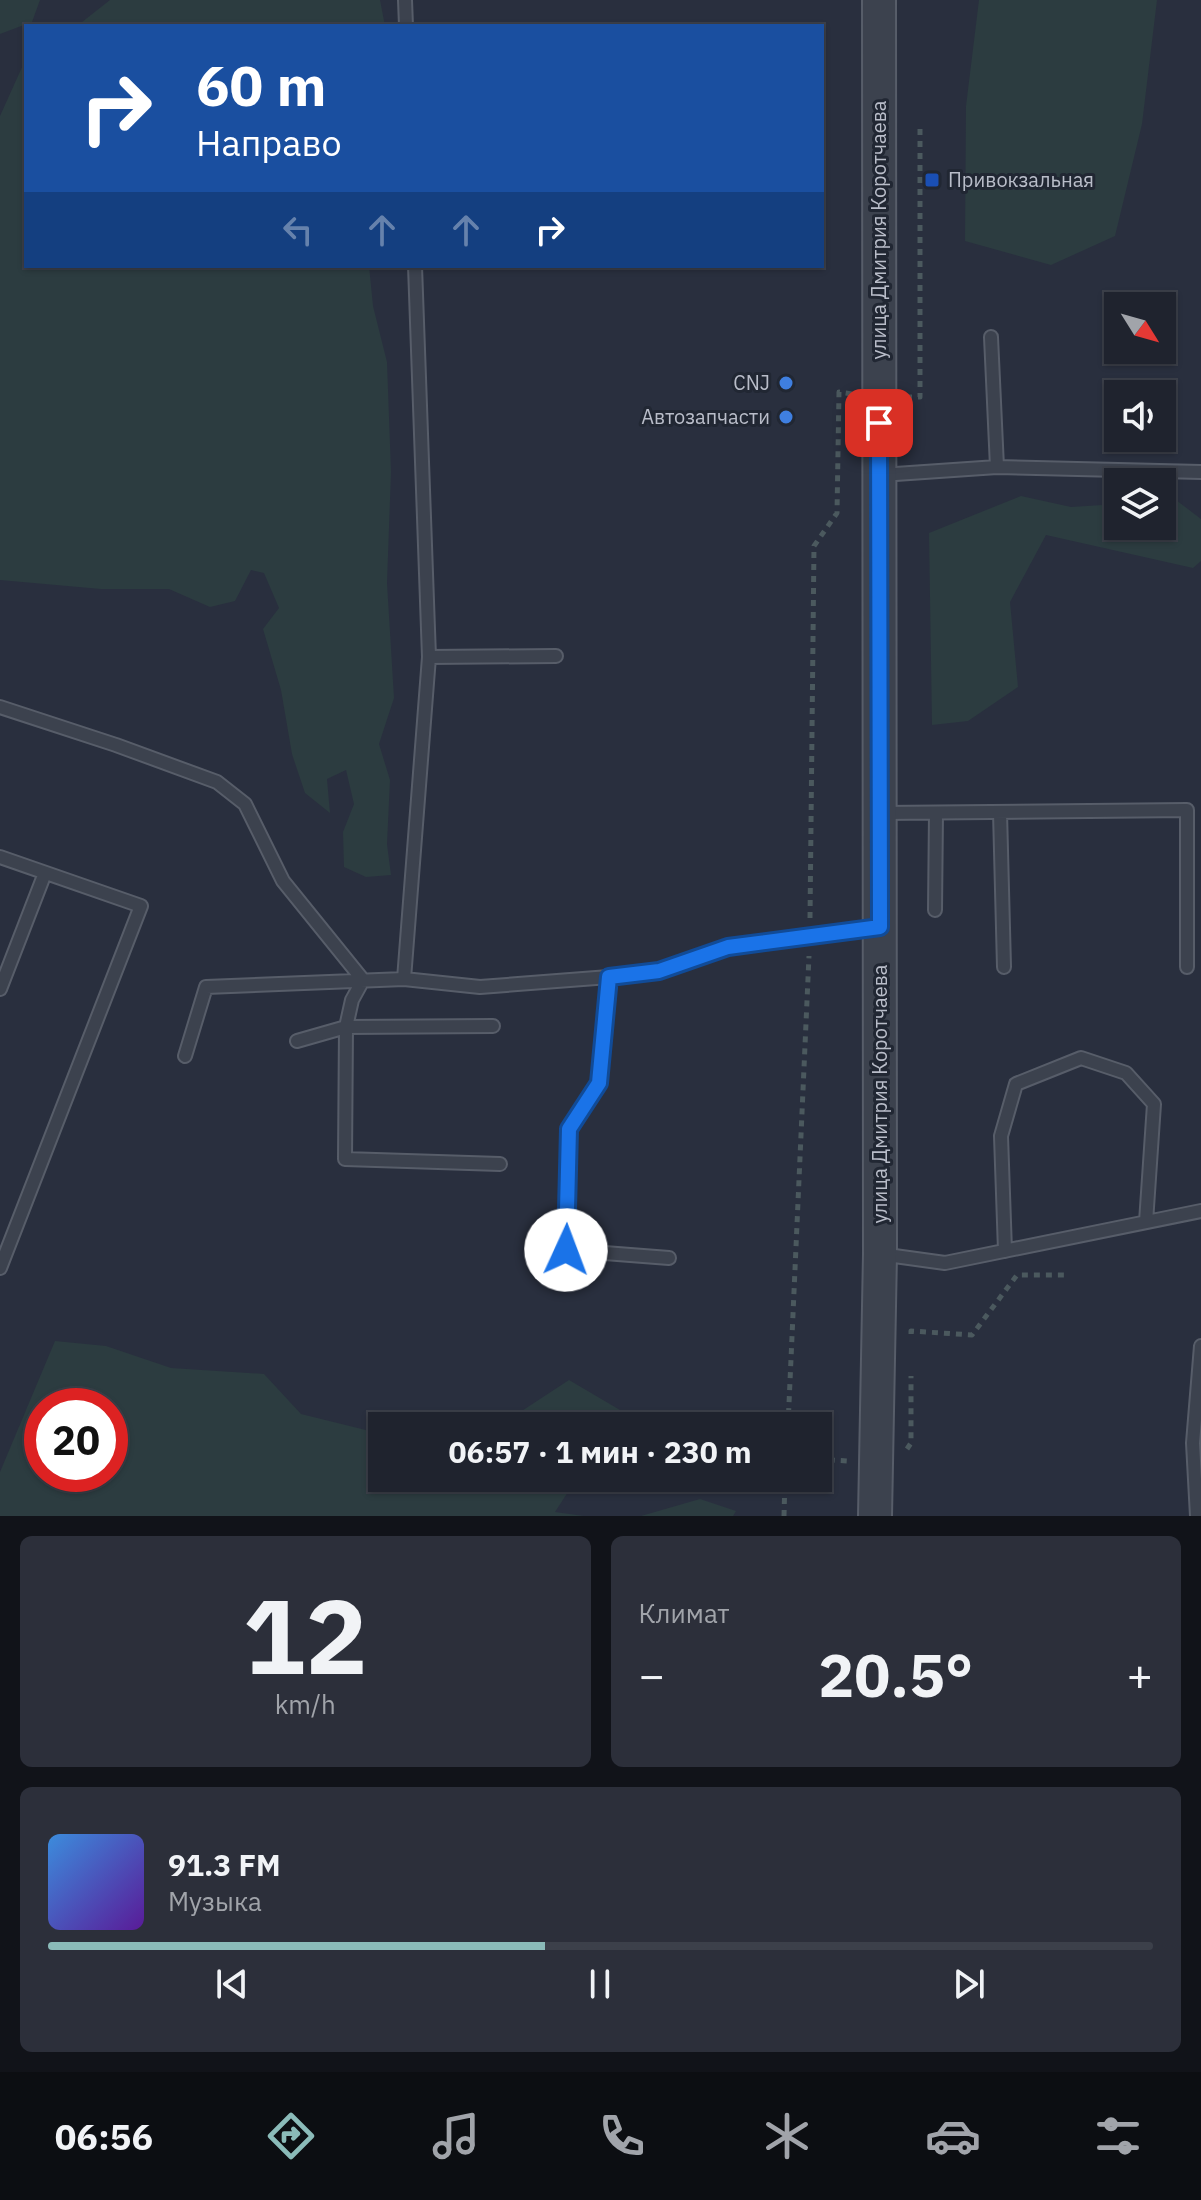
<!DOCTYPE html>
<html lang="ru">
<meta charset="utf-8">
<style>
:root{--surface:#1f232e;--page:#2c2f3a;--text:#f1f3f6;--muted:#a1a4aa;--line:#3c404a;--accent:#8bbbb9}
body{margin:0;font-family:"IBM Plex Sans",sans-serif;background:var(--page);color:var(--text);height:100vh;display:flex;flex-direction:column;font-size:30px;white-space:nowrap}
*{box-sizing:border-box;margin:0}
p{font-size:26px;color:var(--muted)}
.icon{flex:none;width:44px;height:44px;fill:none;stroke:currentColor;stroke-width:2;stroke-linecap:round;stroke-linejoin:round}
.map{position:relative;height:1516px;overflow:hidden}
.sheet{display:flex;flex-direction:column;gap:20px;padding:20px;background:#111319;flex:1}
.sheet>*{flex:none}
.banner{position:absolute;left:24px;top:24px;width:800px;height:244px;border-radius:0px;box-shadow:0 2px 6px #0004,0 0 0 2px var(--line);background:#1a4fa0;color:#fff;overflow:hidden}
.needle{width:52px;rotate:127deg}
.fabs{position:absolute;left:1104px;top:292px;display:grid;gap:16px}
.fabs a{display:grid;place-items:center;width:72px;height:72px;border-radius:0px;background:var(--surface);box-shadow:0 2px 6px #0004,0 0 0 2px var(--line);font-size:40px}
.speed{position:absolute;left:24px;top:1388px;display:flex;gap:16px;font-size:40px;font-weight:700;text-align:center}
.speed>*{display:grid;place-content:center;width:104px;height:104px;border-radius:50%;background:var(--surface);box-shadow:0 2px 6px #0004,0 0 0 2px var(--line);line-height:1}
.speed .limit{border:12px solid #d22;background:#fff;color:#111}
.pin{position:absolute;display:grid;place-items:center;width:68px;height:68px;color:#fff;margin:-34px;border-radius:16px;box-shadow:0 4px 12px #0006}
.me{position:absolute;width:88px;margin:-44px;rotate:2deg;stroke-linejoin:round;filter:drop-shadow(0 0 6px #0008)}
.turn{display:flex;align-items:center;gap:28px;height:168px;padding:0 40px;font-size:36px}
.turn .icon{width:104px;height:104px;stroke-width:2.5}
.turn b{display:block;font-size:56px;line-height:68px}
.lanes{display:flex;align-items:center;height:76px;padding:0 40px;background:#0003;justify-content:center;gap:40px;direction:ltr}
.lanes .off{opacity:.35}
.big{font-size:60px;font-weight:700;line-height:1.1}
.sheet .tile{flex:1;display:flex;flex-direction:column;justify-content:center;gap:12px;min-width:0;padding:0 28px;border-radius:12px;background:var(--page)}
.sheet .dial{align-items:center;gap:0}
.dial b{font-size:104px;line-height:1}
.song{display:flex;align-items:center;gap:24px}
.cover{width:96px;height:96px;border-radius:12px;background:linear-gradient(135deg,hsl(210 70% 55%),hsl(270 70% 35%))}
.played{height:8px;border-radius:4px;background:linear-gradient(90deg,var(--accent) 45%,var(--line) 45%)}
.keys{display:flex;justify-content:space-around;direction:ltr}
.heat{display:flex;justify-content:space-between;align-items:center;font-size:44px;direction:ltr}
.sheet .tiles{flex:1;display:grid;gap:20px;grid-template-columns:1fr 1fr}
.tile:last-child{grid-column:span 2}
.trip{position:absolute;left:368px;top:1412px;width:464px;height:80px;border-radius:0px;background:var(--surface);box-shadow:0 2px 6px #0004,0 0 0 2px var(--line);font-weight:700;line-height:80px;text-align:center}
.tabs{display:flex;height:128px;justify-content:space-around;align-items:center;background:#0c0e12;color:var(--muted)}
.tabs .icon{width:56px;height:56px}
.tabs .current{color:var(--accent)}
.tabs b{font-size:36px;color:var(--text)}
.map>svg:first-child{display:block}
.green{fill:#2c3c40;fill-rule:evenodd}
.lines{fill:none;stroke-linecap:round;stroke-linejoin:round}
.service-casing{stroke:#575d69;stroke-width:16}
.tertiary-casing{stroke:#575d69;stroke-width:36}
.path{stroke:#4b595e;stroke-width:5;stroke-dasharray:6 6;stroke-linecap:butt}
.service{stroke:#3c424e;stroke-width:12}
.tertiary{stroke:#3c424e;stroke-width:32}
.route-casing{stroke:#114b97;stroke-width:20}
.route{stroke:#1a73e8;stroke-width:14}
.transit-dot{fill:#1a4fb4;stroke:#212733;stroke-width:3}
.shop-dot{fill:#3f7fe0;stroke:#212733;stroke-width:3}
.labels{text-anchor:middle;stroke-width:6;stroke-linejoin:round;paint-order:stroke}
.poi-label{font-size:20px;fill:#b9bdc9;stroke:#212733;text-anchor:end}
.street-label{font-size:20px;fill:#b9bdc9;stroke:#212733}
</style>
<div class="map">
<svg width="1201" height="1516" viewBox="0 0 1201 1516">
<rect width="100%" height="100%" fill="#292f3e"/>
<path class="green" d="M0 0H40L32 22 0 34Z
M110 0H380L385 26H77Z
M979 0H1157L1142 124 1115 236 1051 265 965 241 966 106Z
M26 63V266H369L373 306 387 362 391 472 387 583 394 698 379 744 390 780 387 844 391 875 366 877 344 867 343 832 354 804 346 770 327 779 330 813 305 793 292 754 281 690 263 629 279 608 264 573 251 570 235 601 210 607 169 589H101L0 580V116L23 65Z
M1021 496 1071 507 1118 504V526H1162V501L1176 500 1201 519V561L1193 568 1046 535 1010 602 1018 687 968 721 932 725 929 533Z
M55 1341 106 1346 171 1368 264 1374 301 1414 382 1434V1478H577L555 1512 584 1516H0V1472ZM110 1406V1474H42V1406Z
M569 1380 620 1410 610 1426H499Z
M700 1499 736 1511 733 1516H641Z"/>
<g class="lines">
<defs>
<path id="service" d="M405 0 406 26
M991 337 997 467
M881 475 997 467 1201 472
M429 657 556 656
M0 707 116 745 217 782 245 804 283 881 363 980 352 1000 346 1027 345 1159 500 1164
M1000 812 1004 967
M883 813 1187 810V967
M0 857 141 906 0 1268
M935 910 936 813
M609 977 599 1083 569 1129 566 1250 669 1258
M404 979 429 657 415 266
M0 989 45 873
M297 1041 346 1027 493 1026
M185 1056 206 987 404 979 480 987 609 977 659 971 728 947 876 928
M1005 1251 1001 1136 1016 1084 1081 1058 1126 1073 1154 1104 1146 1222
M880 1254 945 1263 1201 1211
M1197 1516 1193 1443 1201 1346"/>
<path id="tertiary" d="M875 1516 880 1254 879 0"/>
</defs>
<use href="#service" class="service-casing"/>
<use href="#tertiary" class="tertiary-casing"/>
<path class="path" d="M906 397H920V129
M810 918 814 546 837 513 839 392 852 394
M911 1334V1331L972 1335 1017 1275H1068
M788 1426 809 956
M907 1449 911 1443V1376
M818 1466 832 1460 848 1461
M786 1486 798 1478
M784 1516 785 1478"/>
<use href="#service" class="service"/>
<use href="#tertiary" class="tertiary"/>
</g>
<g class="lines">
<defs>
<path id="route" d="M566 1250 569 1129 599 1083 609 977 659 971 728 947 880 927 879 423"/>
</defs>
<use href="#route" class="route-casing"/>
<use href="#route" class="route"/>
</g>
<rect class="transit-dot" x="924" y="172" width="16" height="16" rx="4"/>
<g class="shop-dot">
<circle cx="786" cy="383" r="8"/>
<circle cx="786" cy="417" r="8"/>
</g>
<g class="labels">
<g class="poi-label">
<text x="948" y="187" text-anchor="start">Привокзальная</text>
<text x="770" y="390">CNJ</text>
<text x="770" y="424">Автозапчасти</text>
</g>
<g class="street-label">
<text transform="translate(879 230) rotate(-90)" y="7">улица Дмитрия Коротчаева</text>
<text transform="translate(880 1094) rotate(-90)" y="7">улица Дмитрия Коротчаева</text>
</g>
</g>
</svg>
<div class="fabs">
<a><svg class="needle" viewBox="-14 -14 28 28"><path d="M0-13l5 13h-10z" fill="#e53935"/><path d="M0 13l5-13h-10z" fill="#a1a4aa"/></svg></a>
<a><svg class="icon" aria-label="sound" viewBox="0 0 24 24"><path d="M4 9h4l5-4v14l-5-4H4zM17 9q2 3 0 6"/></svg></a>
<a><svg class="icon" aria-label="layers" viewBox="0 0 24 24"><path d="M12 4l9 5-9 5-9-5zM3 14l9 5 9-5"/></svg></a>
</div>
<div class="speed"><div class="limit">20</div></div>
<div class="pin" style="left:879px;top:423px;background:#d93025"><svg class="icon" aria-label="arrive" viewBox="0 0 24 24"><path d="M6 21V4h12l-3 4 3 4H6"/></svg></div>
<svg class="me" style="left:566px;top:1250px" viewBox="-20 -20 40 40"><circle r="19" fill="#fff"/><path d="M0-13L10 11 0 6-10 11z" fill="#1a73e8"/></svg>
<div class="trip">06:57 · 1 мин · 230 m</div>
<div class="banner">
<div class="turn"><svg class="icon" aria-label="right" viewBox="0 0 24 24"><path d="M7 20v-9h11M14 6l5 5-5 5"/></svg><div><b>60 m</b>Направо</div></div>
<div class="lanes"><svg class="icon off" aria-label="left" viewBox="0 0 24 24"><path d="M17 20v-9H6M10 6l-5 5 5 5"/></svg><svg class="icon off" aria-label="ahead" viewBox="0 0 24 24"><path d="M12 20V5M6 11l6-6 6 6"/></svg><svg class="icon off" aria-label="ahead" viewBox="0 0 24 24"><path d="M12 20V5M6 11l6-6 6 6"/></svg><svg class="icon" aria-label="right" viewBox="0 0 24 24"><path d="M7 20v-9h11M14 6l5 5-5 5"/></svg></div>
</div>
</div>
<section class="sheet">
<div class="tiles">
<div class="tile dial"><b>12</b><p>km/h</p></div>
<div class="tile"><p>Климат</p>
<div class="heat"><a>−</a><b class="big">20.5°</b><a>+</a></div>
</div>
<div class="tile">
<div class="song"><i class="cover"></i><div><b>91.3 FM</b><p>Музыка</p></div></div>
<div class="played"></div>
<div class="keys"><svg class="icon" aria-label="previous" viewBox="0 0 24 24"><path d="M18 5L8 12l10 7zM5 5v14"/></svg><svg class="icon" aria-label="pause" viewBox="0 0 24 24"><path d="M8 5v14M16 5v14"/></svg><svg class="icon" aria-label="next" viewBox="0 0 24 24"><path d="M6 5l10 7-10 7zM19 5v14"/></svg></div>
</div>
</div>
</section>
<nav class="tabs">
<b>06:56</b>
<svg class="icon current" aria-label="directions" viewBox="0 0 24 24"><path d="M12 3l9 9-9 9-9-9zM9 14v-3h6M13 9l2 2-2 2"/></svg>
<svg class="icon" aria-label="music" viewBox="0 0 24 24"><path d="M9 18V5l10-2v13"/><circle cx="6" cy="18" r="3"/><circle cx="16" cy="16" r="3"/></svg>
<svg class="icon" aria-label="phone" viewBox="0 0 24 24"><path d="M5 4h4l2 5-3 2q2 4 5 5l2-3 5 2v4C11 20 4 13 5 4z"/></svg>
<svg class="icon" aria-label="climate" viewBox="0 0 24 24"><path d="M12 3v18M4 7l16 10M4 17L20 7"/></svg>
<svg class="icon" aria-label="car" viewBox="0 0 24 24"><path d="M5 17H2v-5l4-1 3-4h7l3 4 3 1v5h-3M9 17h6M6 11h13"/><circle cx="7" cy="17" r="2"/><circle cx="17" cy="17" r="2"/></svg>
<svg class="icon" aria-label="filters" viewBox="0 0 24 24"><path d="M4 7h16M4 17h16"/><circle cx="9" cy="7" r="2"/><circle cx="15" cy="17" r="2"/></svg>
</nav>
